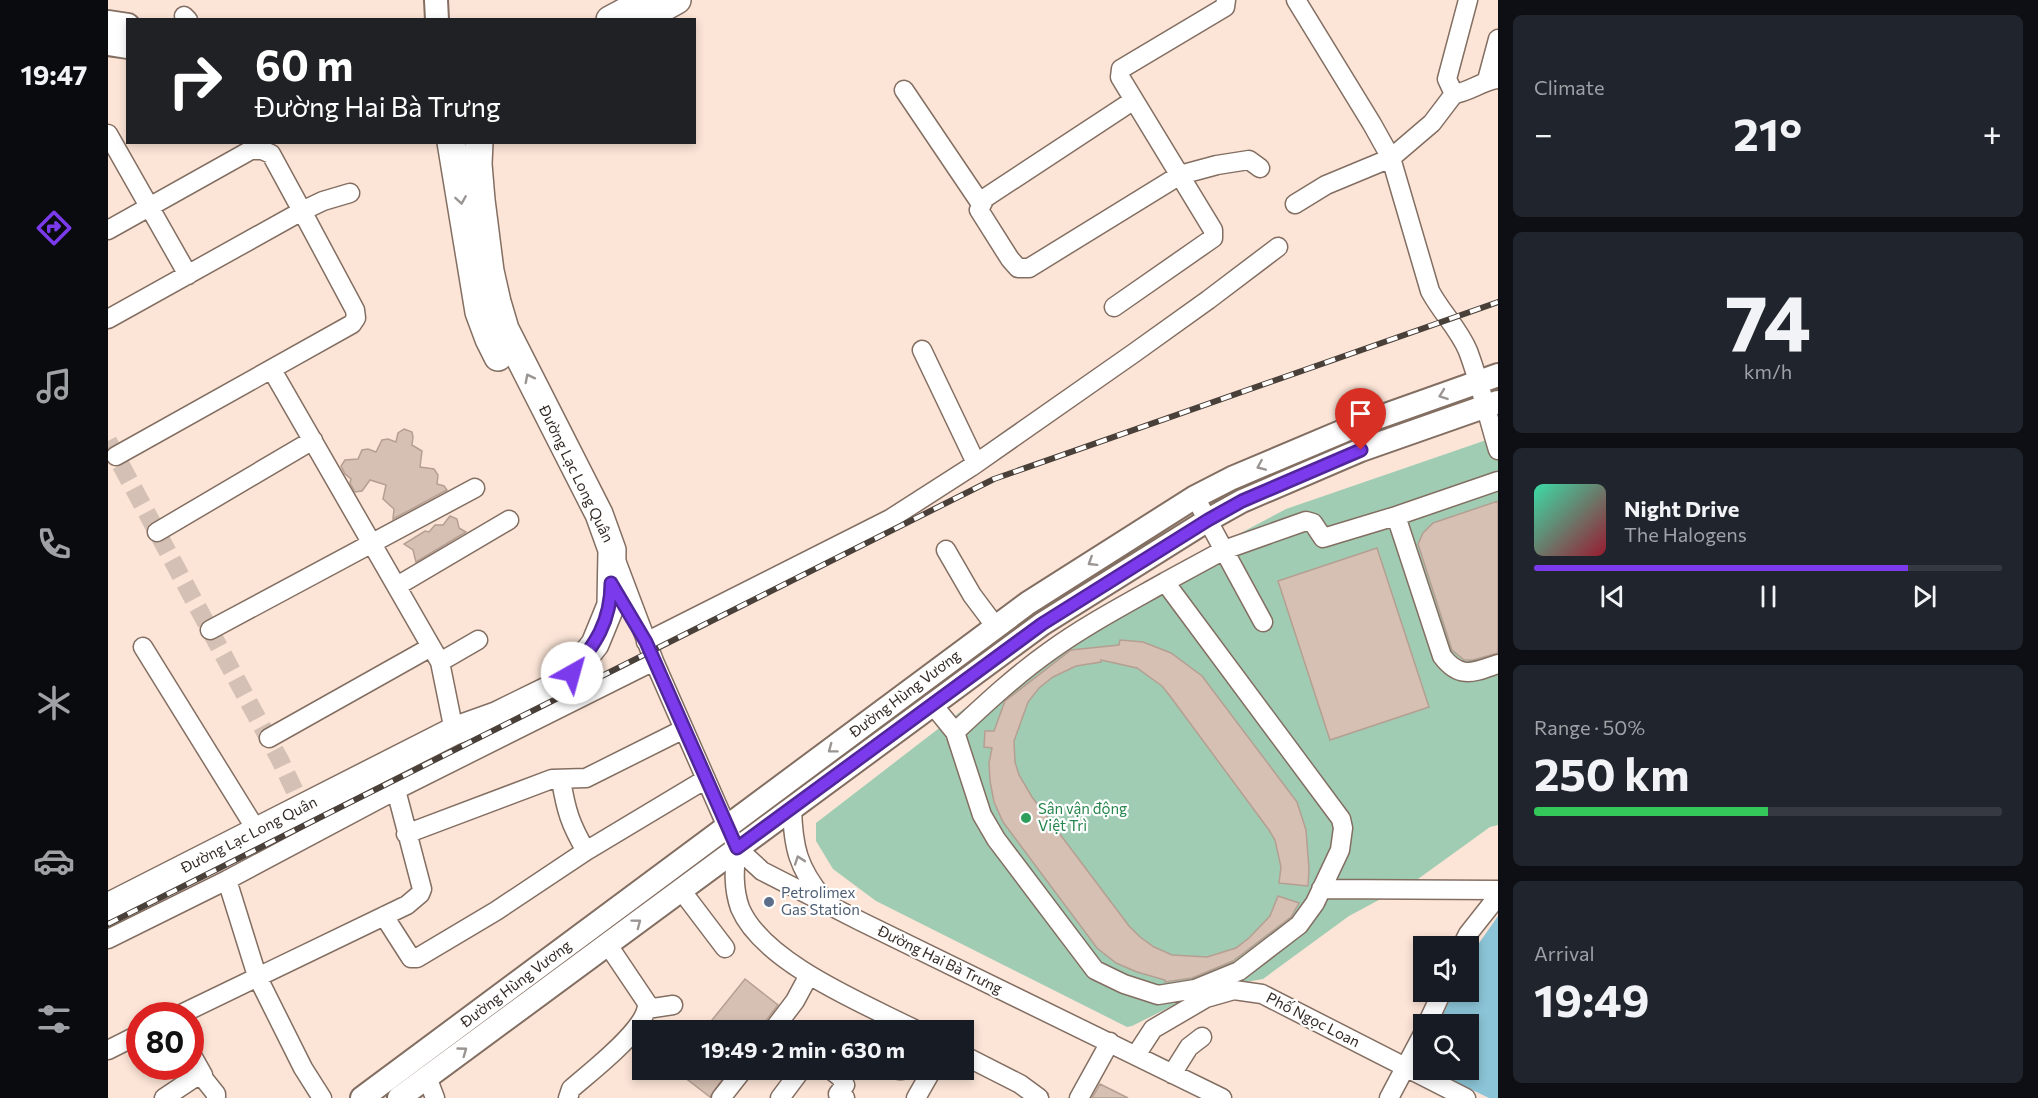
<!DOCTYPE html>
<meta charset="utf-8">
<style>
:root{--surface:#171b24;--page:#20242c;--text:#f1f3f6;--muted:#9ea1a6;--line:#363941;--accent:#7c3aed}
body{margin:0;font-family:Commissioner,sans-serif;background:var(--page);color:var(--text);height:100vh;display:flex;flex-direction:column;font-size:22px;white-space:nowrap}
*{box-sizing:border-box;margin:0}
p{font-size:20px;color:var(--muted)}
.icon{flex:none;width:33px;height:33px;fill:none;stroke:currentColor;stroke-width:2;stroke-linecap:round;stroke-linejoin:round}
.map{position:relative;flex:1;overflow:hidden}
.panel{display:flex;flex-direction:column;gap:15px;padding:15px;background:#0d0f14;width:540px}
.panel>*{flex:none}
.top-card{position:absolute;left:18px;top:18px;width:570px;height:126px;border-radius:0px;box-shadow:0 3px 9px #0003;background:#202124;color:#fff;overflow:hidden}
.tools{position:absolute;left:1305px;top:936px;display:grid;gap:12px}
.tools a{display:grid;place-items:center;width:66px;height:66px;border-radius:0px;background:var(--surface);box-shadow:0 3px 9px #0003;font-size:30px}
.speed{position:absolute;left:18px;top:1002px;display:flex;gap:12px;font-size:30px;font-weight:700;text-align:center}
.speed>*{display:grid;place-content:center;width:78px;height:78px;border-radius:50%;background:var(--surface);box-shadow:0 3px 9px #0003;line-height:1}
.speed .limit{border:9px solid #d22;background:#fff;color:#111}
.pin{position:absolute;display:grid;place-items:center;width:51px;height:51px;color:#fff;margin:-62px -26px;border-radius:50% 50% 50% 0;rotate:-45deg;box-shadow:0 0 6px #0007}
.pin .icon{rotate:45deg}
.me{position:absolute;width:66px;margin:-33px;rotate:38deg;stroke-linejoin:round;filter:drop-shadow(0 0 4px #0008)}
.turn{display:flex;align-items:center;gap:21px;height:126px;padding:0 30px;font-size:27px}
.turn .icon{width:78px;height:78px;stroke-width:2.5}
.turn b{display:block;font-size:42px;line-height:51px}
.big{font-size:45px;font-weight:700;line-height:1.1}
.panel .widget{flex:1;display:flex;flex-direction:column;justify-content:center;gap:9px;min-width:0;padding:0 21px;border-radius:9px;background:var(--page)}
.panel .dial{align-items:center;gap:0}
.dial b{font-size:78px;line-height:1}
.song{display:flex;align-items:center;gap:18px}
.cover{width:72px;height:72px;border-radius:9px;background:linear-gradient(135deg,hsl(160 70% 55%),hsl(350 70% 35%))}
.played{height:6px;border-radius:3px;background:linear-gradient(90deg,var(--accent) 80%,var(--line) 80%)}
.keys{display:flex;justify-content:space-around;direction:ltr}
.heat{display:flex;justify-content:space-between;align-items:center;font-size:33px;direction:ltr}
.charge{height:9px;border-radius:4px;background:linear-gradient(90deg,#34c759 50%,var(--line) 0)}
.trip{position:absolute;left:524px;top:1020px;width:342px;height:60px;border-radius:0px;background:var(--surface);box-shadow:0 3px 9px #0003;font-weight:700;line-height:60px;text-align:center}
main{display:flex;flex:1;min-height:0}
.tabs{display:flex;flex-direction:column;width:108px;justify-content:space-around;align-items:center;background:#090b0e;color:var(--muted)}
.tabs .icon{width:42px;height:42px}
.tabs .active{color:var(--accent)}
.tabs b{font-size:27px;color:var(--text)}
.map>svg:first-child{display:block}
.green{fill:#a0ccb3}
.water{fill:#8bc4d6}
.building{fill:#d6c0b3;stroke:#b59f92;stroke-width:1.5}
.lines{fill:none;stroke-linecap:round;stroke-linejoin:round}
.minor-tunnel{stroke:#d4c0b4;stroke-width:18;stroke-dasharray:18 9;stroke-linecap:butt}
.minor-casing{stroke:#836e62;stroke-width:21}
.major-casing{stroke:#836e62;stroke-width:26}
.highway-casing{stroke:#836e62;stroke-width:30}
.minor{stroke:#fff;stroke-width:18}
.major{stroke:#fff;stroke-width:22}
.highway{stroke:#fff;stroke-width:27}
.rail-casing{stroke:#4a403a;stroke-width:6}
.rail{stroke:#fff;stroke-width:4;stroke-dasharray:11;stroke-linecap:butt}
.oneway{stroke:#9a9592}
.route-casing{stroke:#51269a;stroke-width:15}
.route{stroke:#7c3aed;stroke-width:10}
.leisure-dot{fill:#2e9e5b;stroke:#fff;stroke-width:2}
.service-dot{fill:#5c6f8a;stroke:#fff;stroke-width:2}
.labels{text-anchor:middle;stroke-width:4.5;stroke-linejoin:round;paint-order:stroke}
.street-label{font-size:15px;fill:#342b26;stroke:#fff}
.leisure-label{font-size:15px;fill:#27864d;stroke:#fff;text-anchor:start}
.service-label{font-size:15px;fill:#4e5e75;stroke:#fff;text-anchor:start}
</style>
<main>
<nav class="tabs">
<b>19:47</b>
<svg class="icon active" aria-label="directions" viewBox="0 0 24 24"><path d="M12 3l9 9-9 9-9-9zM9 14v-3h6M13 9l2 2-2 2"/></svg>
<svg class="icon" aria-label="music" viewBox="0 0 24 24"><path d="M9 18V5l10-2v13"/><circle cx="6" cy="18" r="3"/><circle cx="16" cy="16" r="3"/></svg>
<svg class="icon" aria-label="phone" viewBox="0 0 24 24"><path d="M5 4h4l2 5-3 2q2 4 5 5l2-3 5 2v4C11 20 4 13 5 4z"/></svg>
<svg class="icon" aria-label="climate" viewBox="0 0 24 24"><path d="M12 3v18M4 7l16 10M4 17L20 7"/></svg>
<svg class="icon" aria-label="car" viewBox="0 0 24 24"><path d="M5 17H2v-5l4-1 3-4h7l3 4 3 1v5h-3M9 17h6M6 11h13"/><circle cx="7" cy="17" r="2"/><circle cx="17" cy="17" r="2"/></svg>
<svg class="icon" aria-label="filters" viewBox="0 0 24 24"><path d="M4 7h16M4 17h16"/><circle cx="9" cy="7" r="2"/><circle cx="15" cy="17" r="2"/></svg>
</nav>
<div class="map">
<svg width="1390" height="1098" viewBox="0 0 1390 1098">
<rect width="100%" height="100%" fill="#fce5d7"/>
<path class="green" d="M1390 436V825L1382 827 1310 879 1241 916 1155 979 1098 989 1024 1026 1019 1027 768 901 725 869 708 841V823L952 635 1093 554 1178 509Z"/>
<path class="water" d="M1390 916V1098H1381L1323 1070H1360V1024H1330L1346 992H1360L1361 962 1369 946Z"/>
<path class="building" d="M296 429 304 432 305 437 304 445 314 451 312 467 326 469 330 475 329 484 336 486 339 490 285 519 286 509 275 499 278 485 262 480 254 491 247 492 242 483 243 479 237 474 233 466 237 460 250 459 254 450 260 449 268 452 274 440 280 439 288 442 290 433Z
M1390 501V653L1365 660H1356L1344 650 1310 544 1315 533 1325 523Z
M342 516 349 519 351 528 358 532 308 562 305 550 296 544 317 531 321 532 327 525H335Z
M1269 548 1321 707 1222 740 1170 581Z
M1012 640 1035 642 1063 653 1094 676 1189 802 1198 830 1201 869 1200 886 1171 883 1173 867 1167 840 1161 830 1062 696 1054 686 1029 668 993 660V662L968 666 945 677 931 688 920 702 906 741 907 762 911 775 924 797 1021 926 1032 937 1046 947 1064 955 1099 957 1128 948 1141 938 1162 916 1170 896 1191 903 1183 917 1125 961 1084 978 1057 982V980L1029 972 1008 963 989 948 895 822 886 802 882 781 881 763 884 748 876 747 877 731H886L897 701 963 650 1011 645Z
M637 979 670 1005 656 1023 654 1030H596Z
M567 1070H621L602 1097Z
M992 1084 1020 1098H984Z"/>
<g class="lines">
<path class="minor-tunnel" d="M0 441 172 760 195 808"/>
<defs>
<path id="minor" d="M1188 0 1264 124 1283 158 1322 291C1333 312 1351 329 1360 351 1372 383 1380 417 1390 450
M76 16 80 20
M1379 80 1390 39
M796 90 873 204
M1346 94 1339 79 1360 0
M1026 100 877 198 871 210 902 259 910 268H921L1072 175 1109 165 1141 160 1152 168
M0 134 80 275
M1187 204 1218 185 1283 158 1324 123 1346 94C1361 92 1374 81 1390 79
M0 230 143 150H154L163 154 194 211 0 319
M1006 307 1105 238V230L1012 77 1013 69 1117 7 1118 0
M814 350 868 463
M164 370 332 662 346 731
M8 456 244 324 248 318 247 310 194 211 215 201 242 193
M1087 497 1155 622
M1288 516 1334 656C1352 680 1366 672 1390 664
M49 532 205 440
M838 550 864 595 888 627
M509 563 546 661 619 827 629 848 654 871 752 921 1114 1098
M1057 582 1116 550 1198 521 1205 523 1215 538 1288 516 1390 481
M289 586 401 520
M102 630 367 488
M538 642 782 519 863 467 1026 353 1100 300 1170 247
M35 647 149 831
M332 662 370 640
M825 705 847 732 874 815 888 839 987 970 1016 984 1050 995 1087 989 1131 971 1191 925 1207 903 1232 850 1235 828 1233 819 1057 582C1018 604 978 625 942 651 908 675 877 704 847 732
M161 738 323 647
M453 780C458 810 462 824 478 851
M684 808C685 847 690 868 715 898
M298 834 444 779 478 778 576 729
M629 848C626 869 625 888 632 908 655 963 757 1004 808 1030
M119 880 149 976 195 1068 214 1098
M1213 889 1390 890
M573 890 617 948
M276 916 301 955 303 958H309L388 911 478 851 598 779
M0 939 119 880 288 790 546 661
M1354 946 1360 934 1390 896
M539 1009 565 1005
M69 1016 299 905 312 894 314 889 288 790
M1319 1024 1334 992
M665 1030 687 1001 701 975
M0 1050 32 1034
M82 1052 95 1075
M855 1055 912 1084 931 1098
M1028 1055 1045 1029 1098 998 1126 990 1154 994 1358 1098
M723 1070 732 1077 737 1085 730 1094 737 1098
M791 1070H794
M1064 1074 1081 1047 1094 1037
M319 1077 327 1098
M56 1098 92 1074 108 1094V1098
M460 1098 463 1089C482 1072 541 1028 539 1003L500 945
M613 1098 635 1070
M672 1098 693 1070
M808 1098 824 1070
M971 1098 1002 1042
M1281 1098 1316 1032"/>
<path id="major" d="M328 0 329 20
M0 22 20 25
M0 44 20 47
M254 1098 920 603 1087 497 1124 478 1252 424 1390 375
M291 1098 934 624 1100 520 1134 501 1253 450 1390 402"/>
<path id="highway" d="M502 20 539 0
M533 20 569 0
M343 142 371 312 381 339 390 357
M0 907 346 731 388 716 441 690 464 673 487 644 503 605 504 550 491 514 397 329 389 302 382 271 373 200 370 164 371 142"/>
</defs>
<use href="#minor" class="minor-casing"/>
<use href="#major" class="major-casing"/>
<use href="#highway" class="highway-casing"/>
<use href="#minor" class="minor"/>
<use href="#major" class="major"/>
<use href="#highway" class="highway"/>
<defs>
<path id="rail" d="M0 924 886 479 1390 302"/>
</defs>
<use href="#rail" class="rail-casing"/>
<use href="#rail" class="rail"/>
</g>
<defs><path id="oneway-chevron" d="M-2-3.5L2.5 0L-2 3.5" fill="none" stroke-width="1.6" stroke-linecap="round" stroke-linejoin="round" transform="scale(1.5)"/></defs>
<g class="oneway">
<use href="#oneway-chevron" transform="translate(353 200) rotate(81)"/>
<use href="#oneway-chevron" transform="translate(421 378) rotate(-117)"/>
<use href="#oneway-chevron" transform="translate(1335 395) rotate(160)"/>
<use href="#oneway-chevron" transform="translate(1153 466) rotate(157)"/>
<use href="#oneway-chevron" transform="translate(984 562) rotate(148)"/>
<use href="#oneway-chevron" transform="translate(724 749) rotate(143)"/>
<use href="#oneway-chevron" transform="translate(691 860) rotate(-109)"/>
<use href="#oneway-chevron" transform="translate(529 923) rotate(-37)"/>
<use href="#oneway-chevron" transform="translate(355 1051) rotate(-36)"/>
</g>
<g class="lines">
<defs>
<path id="route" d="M464 673C487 644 503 622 503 583L538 642 629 848 934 624 1100 520 1134 501 1253 450"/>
</defs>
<use href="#route" class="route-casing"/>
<use href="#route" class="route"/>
</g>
<circle class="leisure-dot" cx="918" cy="818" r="6"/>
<circle class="service-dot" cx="661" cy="902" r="6"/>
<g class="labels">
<g class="street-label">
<text transform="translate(468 474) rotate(64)" y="5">Đường Lạc Long Quân</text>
<text transform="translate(797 694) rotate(-37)" y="5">Đường Hùng Vương</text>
<text transform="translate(141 835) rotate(-27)" y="5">Đường Lạc Long Quân</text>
<text transform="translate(832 960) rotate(26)" y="5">Đường Hai Bà Trưng</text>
<text transform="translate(408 984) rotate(-37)" y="5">Đường Hùng Vương</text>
<text transform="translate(1205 1020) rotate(27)" y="5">Phố Ngọc Loan</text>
</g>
<g class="leisure-label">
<text x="930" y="814">Sân vận động<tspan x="930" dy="17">Việt Trì</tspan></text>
</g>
<g class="service-label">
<text x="673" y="898">Petrolimex<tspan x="673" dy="17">Gas Station</tspan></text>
</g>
</g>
</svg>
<div class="tools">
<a><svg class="icon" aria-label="sound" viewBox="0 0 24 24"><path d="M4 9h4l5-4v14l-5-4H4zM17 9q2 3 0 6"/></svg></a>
<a><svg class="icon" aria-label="search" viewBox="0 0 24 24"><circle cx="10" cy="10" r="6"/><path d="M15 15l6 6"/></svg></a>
</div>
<div class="speed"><div class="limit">80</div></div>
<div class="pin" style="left:1253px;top:450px;background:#d93025"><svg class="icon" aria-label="arrive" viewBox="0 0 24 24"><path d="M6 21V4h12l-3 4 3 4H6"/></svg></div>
<svg class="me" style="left:464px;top:673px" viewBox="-20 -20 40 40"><circle r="19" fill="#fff"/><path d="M0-13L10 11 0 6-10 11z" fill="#7c3aed"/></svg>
<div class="trip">19:49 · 2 min · 630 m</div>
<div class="top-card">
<div class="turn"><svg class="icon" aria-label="right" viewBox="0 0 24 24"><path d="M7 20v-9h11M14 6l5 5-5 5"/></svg><div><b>60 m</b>Đường Hai Bà Trưng</div></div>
</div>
</div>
<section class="panel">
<div class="widget"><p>Climate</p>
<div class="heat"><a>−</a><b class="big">21°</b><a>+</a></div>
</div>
<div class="widget dial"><b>74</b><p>km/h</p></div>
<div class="widget">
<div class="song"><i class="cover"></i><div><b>Night Drive</b><p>The Halogens</p></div></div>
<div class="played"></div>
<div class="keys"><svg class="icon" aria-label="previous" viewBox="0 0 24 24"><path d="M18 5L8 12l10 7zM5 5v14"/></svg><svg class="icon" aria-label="pause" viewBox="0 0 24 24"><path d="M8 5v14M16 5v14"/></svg><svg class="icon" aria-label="next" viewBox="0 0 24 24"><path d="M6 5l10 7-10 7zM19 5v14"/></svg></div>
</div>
<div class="widget"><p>Range · 50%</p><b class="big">250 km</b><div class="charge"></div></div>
<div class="widget"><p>Arrival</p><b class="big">19:49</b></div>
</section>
</main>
